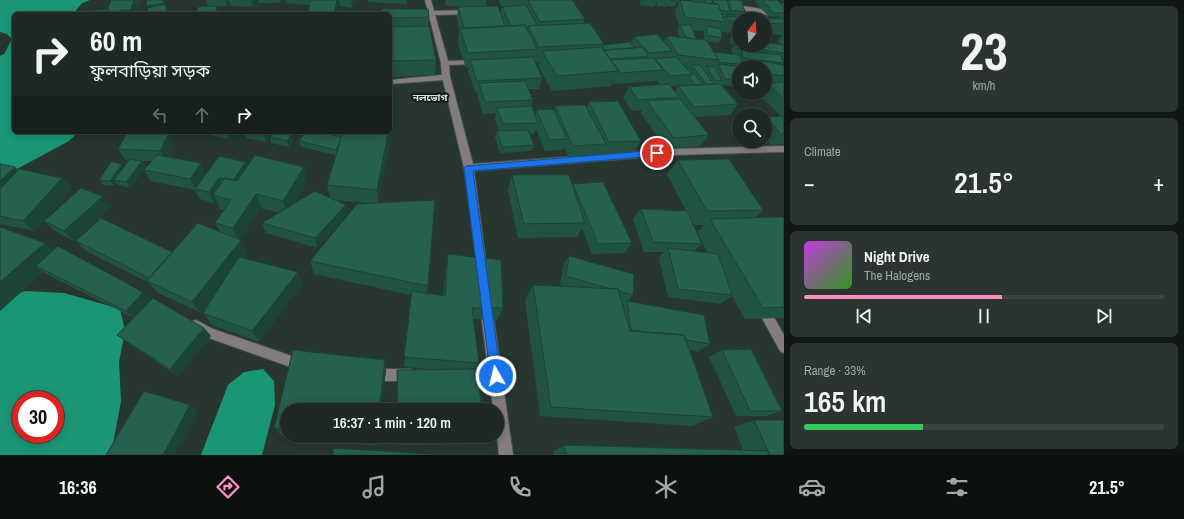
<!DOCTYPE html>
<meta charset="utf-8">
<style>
:root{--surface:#1e2824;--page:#2b3431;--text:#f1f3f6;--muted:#a1a6a6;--line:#3c4441;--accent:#fc8fc3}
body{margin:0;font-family:"Archivo Narrow","Noto Sans Bengali",sans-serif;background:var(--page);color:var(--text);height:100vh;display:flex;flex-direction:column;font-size:15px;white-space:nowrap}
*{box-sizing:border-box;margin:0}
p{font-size:13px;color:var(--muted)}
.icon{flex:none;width:22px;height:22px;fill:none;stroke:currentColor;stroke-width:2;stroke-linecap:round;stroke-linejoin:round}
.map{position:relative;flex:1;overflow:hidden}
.panel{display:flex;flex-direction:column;gap:6px;padding:6px;background:#101614;width:400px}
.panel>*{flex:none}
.hud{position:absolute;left:12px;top:12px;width:380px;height:122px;border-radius:6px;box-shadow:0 2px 10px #0003,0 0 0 1px var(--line);background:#1e2824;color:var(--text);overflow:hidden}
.needle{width:26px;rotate:18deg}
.buttons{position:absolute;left:732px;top:12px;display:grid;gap:8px}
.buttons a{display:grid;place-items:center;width:40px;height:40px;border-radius:50%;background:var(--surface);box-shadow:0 2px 10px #0003,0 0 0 1px var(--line);font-size:20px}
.speed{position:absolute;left:12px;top:391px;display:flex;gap:8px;font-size:20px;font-weight:700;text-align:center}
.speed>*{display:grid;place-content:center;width:52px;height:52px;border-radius:50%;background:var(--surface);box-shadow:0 2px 10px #0003,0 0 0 1px var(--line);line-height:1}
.speed .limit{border:6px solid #d22;background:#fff;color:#111}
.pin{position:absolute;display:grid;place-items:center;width:34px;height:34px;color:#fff;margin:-17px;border:2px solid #fff;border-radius:50%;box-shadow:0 1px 4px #0007}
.me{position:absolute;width:44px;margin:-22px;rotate:352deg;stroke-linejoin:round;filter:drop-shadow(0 0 3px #0008)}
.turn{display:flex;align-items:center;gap:14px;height:84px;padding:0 12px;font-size:18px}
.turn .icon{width:52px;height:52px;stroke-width:2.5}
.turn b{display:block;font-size:28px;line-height:34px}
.lanes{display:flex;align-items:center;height:38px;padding:0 12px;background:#0003;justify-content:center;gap:20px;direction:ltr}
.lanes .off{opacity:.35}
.big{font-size:30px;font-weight:600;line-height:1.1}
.panel .widget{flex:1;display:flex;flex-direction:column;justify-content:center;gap:6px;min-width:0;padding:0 14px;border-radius:6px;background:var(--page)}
.panel .dial{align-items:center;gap:0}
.dial b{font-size:52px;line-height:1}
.song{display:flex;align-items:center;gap:12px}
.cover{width:48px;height:48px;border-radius:6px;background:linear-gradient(135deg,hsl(290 70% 55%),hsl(110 70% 35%))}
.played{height:4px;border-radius:2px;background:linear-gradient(90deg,var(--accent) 55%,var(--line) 55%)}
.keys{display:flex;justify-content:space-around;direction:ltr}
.heat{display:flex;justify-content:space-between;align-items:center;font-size:22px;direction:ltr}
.charge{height:6px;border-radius:3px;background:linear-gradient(90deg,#34c759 33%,var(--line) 0)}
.trip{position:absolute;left:280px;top:403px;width:224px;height:40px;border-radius:20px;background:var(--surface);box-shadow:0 2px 10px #0003,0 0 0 1px var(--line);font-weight:600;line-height:40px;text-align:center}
.menu{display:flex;height:64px;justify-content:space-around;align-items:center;background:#0c100e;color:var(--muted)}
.menu .icon{width:28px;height:28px}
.menu .active{color:var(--accent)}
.menu b{font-size:18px;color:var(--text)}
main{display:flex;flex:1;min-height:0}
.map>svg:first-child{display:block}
.water{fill:#1a9676;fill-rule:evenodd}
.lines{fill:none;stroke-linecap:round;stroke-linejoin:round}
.minor-casing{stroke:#44514c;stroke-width:2}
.minor{fill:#847d80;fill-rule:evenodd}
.wall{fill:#215343;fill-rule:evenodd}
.shaded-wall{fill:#1b4337}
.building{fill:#26604e;stroke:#1b4337}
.route{fill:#1a73e8;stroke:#114b97}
.labels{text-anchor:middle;stroke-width:4;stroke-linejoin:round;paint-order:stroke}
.far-quarter-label{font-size:10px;font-weight:bold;fill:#d4e5de;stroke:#151b19}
</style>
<main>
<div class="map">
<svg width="784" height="455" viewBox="0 0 784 455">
<rect width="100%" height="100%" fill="#283630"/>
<path class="water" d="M0 0H90L82 3 73 14H14V132H78L69 141 0 178V56L4 54 12 39 7 34 0 32Z
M25 291 64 293 120 309 125 331 119 362 121 401 111 455H0V302ZM21 400H55V434H21Z
M263 369 274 381 275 405 262 455H201L228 385 244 372Z"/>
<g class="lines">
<defs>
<path id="minor" d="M425 0H431L434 11 471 10 474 12 471 14 435 15 448 61 477 60 481 62 477 64 449 65 450 77 473 164 673 149 784 146V152L673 155 474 171 487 270 486 273 482 275 478 273 464 168 443 80 390 84V80L442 75 441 63Z
M731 5C749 7 769 8 784 19V24L764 14 729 8V6Z
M486 301 490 302 492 306 513 455H499L497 436V410H493L490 382H465L461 380 459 376 461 372 465 370H488L480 306 482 302Z
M768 313 772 314 784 335V353L780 351 762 318 764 314Z
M196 320 213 329 306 361 308 365 306 369 302 371 206 337 192 329 190 325 192 321Z
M373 369H411L415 371 417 375 415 379 411 381H373L369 379 367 375 369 371Z"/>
</defs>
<use href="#minor" class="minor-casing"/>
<use href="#minor" class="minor"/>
</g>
<path class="wall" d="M206 0H255L252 7 231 6 229 0 227 6H217L219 12 218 14H196L208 6Z
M258 0H281L279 3H258Z
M286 0H357L352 8 340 6 339 0 338 2 339 8 286 3Z
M368 0H407V4L368 2Z
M446 0H487L486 6 500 13 502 7 508 6H501L499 0H572L585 19 583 23 604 44V45L631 43 634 37 664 41 667 36 680 37 677 30 679 27 675 11 679 2H677L674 7 667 6V3L666 7 657 6V0H686L685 1 692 2V0H741L745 12 743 15 768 16 755 2 757 0H777L781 4 782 3H784V60L783 59 784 62 783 65H784V144L771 145 769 142 767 144 749 145 745 141H765V119L766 117 781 116 758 94 759 93H765V67H749L751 65 744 64 743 67H739V87L737 84 735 87 722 85 738 104 730 115 695 117 709 135 700 146 666 149 641 113 642 110 632 111 623 98 629 87 661 84 657 80 656 81 614 84 613 82 611 86 552 91 538 66 539 62 535 63 542 78 539 89H528L533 100 531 106 535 114 536 110H554L555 106 587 107 589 102 641 141 634 152 604 153 603 151 600 155 569 157 564 147 563 150 545 151 536 129 534 134H529L534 145 531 151 500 153 495 137 497 131H499L495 119 496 113 483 114 477 94V92H475L468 71 469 68H466L458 44 459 29 457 18 458 7H462L445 5ZM739 19H765V34L782 35 778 41 780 44 758 45 757 47 756 46 757 45H739ZM693 30 704 31V40L696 39ZM721 30 722 32 734 33 730 38V44L735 45 731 49 733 54 714 52 707 41 718 43 722 38ZM686 84 687 86H678L675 92 671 86 685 85Z
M640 0H657V1L654 7 640 5Z
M390 14 429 17 428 26 436 60 435 75 390 77Z
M741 93H755L754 95Z
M739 127V134L736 130Z
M90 132H123L122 133H91Z
M147 132H174L170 137 174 145 168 157 206 174 248 166 304 167 307 182 295 203 330 198 327 185 336 155 301 147 299 141 305 132H390L391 135 378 203 428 286 427 293 443 296 446 267 448 254 503 308 497 320 473 319 479 363 477 369 482 410H398L397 370 431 369 404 367 411 295 314 274 310 261 368 203 335 200 346 205 347 215 317 248 266 233 262 223 279 213 261 208 240 240 247 253 244 258 298 272 302 284 259 342 212 325 203 313 209 304 201 313 158 293 149 283 86 251 76 241 172 252 220 232 215 223 224 210 220 209 216 200 214 203 200 199 195 190 151 181 144 170 152 161H142L146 167 130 188 118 185 116 183 114 186 103 185 99 180 124 167 129 160H125L118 149 148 133Z
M196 132H234L228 139Z
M244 132H272L266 142 246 138Z
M273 132H298L289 147 271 143 270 137Z
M678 160 763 210 756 217 784 219V318L745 319 732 296 720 304 668 297 659 258 664 252H644L633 219 641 209 686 211 667 174ZM694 225H704L697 233ZM698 235 708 253 694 251 702 244Z
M0 164 15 167 18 170 62 178 72 188 35 231 0 224Z
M512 175 572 186 573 184 632 243 624 253 592 254 582 229 577 237 518 238 508 190Z
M112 206 74 241 55 231 44 221Z
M0 227 45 243 53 250 151 300 204 328 211 336 178 376 128 343 117 335 134 318 48 275 43 272 0 311Z
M569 256 633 295 628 301 710 344 698 352 690 350 713 417 692 426 540 416 525 300 533 285 565 287 560 285 563 266Z
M293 350 385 360 386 370 381 410H287V436L281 435 274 428Z
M722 350 782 411 766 416H736L709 357Z
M754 420 784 455H553V452L564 445 743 450 734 427Z
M288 436H378L377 446Z
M398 436H486V438L481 444 398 445Z"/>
<path class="shaded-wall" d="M134 0H141L138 14H108L107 12Z
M163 0H164L169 14H155L150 11 147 6Z
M225 0H229L227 6Z
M251 0H255L252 7Z
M336 0H339L338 2 339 8 338 14H334Z
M351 0H357L352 8Z
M217 6 219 12 218 14H215Z
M391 120V135L378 204 377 190 388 132H390V124Z
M167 132H174L170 137Z
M226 132H234L228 139Z
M263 132H272L266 142Z
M293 132H298L289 147 287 141Z
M342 132H346L336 155V150L341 139V134Z
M168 134 174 145 166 162 160 151Z
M142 161 146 167 130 188 126 182Z
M246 162 250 173 237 192 232 181Z
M201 163 206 174 195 189 190 179Z
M122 164 126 169 114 180 116 183 114 186 110 181Z
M15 167 25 177 0 203V181Z
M304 167 307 182 288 215 283 201Z
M62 178 72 188 35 231 23 221Z
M219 178 224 188 213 195 216 200 214 203 209 192Z
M256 194 261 208 239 241 233 228Z
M103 196 112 206 74 241 64 231Z
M346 205 347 215 317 248 315 238Z
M241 240 247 253 201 313 192 302Z
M45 243 60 256 36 266 43 272 0 311V282Z
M298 272 302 284 259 342 252 331Z
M143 292 152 301 136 319 126 311Z
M204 328 211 336 178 376 170 369Z
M385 360 386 370 381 410H379Z
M190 405 198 411 175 455H163Z
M376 436H378L377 446 376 440Z"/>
<path class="building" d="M111 0H134L131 10 107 12Z
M146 0H163L164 3 147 6Z
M311 0H337L334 14H307Z
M528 0H572L585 19 540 22Z
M670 0H677V2Z
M680 0 718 4 725 22 685 17Z
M705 0H712L713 4 705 3Z
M713 0H727L730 12 720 10 718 4H714Z
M729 0H741L745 12 731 10Z
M762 0H777L784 7V13H774Z
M165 4 167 11 155 14H148L147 8Z
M526 5 537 25 528 26V28H526L525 25 511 26 502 7Z
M217 6 215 14H196L198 7Z
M498 6 505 26 464 28 458 7Z
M108 9 107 12 108 14H84L85 11Z
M381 9H428L429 17 390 18V14H381Z
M722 14 779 17 780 18 726 16 723 19Z
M726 16 784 19V24L765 23V19H739V22L729 21Z
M590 23 604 44 539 47 528 26Z
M525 25 537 49 468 53 460 29Z
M680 25H691L696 39 686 38Z
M429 26 436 60 390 61V27Z
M707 26 721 29 722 38 707 35Z
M734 32 739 33V39L734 38Z
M657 34 672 51 649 53 634 37Z
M667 36 706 40 719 60 678 55Z
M630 42 635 48 604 50 603 49 604 45Z
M765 42 784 45V53L764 50 763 45H765Z
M735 44H739V45H746L759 47 761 51 737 48Z
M601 47 619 71 557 76 542 51Z
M642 47 650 56 610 59 604 50Z
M741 50 781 55 784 63 743 58Z
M714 52 739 55 744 65 718 62 719 60Z
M533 57 542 78 477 81 470 60Z
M676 57 692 74 670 76 655 59Z
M654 58 663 70 620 73 611 60Z
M755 60 784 65V76L765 73V67H757Z
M683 64H686L703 85H695L690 78 692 74Z
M718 64 743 67H739V73L736 72 739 81 725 79Z
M692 65H700L714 84H706Z
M707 66 715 67 722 81 714 80Z
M525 81 533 100 485 102 479 83Z
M765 81 773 82V83H767L765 85Z
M784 82V99L767 83Z
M669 84 679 97 638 100 629 87Z
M720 84 738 104 694 107 678 86Z
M680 99 709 135 674 138 647 101Z
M618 101 641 141 609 142 589 102Z
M585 105 606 144 573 146 555 106Z
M532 106 538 123 503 124 497 108Z
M553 109 567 139 550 140 536 110Z
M784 116V134H781L766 117Z
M528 130 534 145 502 147 497 131Z
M765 130 772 138 765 139Z
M273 132H293L287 141 270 137Z
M305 132H318L341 137 339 143 336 150 299 141Z
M333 132H342L341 134Z
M343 132H388L377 190 327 185Z
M127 133 168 134 160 151 118 149Z
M157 155 201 163 190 179 144 170Z
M255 155 304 167 283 201 256 194 233 228 215 223 231 200 213 195 225 178 237 181Z
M219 156 246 162 233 180 225 178 224 179 219 178 209 192 195 189Z
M130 159 142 161 126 182 114 180Z
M729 159 763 210 707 211 678 160Z
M111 162 122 164 110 181 99 180Z
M0 164 15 167 0 181Z
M19 169 62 178 23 221 0 216V189Z
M512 175H569L585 223 524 224Z
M603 182 632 243 598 244 573 184Z
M81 188 103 196 64 231 44 221Z
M315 191 346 205 315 238 262 223Z
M435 200 428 286 310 261 357 204Z
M641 209 687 211 702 244 653 242Z
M783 217 784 219V307L763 308 710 219Z
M101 218 172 252 149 278 76 241Z
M198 223 241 240 192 302 147 281Z
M0 227 45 243 0 282Z
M58 246 143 292 126 311 36 266Z
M668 248 718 254 732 295 678 289Z
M448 254 501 260 503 308H472L479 363 404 357 412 291 445 296Z
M569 256 634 274 633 295 619 291 618 289H611L566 276Z
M239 257 298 272 252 331 203 313Z
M533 285 618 289 630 331 684 335 713 417 551 407Z
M153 298 204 328 170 369 117 335Z
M627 301 704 315 710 344 686 340 684 335 646 332 631 330Z
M751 349 782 411H750L722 350Z
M293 350 385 360 379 410H287V430L274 428Z
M477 369 482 410H398L397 370Z
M144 391 190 405 163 455H106Z
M754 420H784V455H770Z
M340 436H376V440Z
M399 436H486V438L399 439Z
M564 445 767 451 769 455H566Z
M333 448 431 454V455H333Z"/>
<path class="route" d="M657 150 661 153 657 156 473 171 501 376 500 380 496 382 491 380 464 168 466 166Z"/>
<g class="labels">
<g class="far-quarter-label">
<text x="430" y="101">নলভোগ</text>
</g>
</g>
</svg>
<div class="buttons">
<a><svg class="needle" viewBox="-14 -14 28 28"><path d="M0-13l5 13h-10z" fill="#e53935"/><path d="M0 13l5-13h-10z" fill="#a1a6a6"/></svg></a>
<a><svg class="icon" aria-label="sound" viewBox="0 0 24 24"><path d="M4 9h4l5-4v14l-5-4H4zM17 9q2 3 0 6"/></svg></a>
<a><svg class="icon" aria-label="search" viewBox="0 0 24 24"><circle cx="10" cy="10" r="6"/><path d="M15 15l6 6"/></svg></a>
</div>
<div class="speed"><div class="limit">30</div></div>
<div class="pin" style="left:657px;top:153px;background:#d93025"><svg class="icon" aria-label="arrive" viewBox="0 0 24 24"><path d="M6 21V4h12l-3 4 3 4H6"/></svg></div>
<svg class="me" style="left:496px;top:376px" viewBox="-20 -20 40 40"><circle r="17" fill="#1a73e8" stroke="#fff" stroke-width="3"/><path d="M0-11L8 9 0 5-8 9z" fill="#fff"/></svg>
<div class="trip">16:37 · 1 min · 120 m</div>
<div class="hud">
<div class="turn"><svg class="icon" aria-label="right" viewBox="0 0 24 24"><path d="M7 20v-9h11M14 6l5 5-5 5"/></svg><div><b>60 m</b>ফুলবাড়িয়া সড়ক</div></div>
<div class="lanes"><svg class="icon off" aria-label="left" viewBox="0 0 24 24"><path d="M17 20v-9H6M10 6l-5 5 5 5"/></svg><svg class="icon off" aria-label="ahead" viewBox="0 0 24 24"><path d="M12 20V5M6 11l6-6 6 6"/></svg><svg class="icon" aria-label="right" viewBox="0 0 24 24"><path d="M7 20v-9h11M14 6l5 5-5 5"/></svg></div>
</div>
</div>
<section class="panel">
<div class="widget dial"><b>23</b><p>km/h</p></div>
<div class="widget"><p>Climate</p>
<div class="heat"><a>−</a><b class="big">21.5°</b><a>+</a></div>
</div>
<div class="widget">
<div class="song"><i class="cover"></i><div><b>Night Drive</b><p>The Halogens</p></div></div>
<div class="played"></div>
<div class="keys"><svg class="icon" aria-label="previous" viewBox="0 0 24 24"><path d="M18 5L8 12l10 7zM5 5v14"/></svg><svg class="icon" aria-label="pause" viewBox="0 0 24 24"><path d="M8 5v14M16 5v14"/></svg><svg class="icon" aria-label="next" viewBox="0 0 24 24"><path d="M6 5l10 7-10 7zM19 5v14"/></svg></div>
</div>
<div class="widget"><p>Range · 33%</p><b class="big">165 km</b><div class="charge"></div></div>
</section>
</main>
<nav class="menu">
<b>16:36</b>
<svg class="icon active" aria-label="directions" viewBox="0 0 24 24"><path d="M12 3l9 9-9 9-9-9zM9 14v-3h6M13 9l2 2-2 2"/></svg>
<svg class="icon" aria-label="music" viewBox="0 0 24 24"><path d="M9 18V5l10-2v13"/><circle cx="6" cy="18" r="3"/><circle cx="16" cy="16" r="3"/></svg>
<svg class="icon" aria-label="phone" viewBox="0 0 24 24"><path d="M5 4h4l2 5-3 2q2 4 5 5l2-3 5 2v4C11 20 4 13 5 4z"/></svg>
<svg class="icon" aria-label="climate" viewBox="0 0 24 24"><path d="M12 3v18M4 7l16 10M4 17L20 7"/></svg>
<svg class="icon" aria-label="car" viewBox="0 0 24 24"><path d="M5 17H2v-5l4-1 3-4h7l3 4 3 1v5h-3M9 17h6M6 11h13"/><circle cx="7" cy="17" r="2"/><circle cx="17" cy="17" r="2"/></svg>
<svg class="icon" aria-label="filters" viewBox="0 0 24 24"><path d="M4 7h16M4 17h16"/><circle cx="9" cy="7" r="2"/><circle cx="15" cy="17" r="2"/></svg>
<b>21.5°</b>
</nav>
